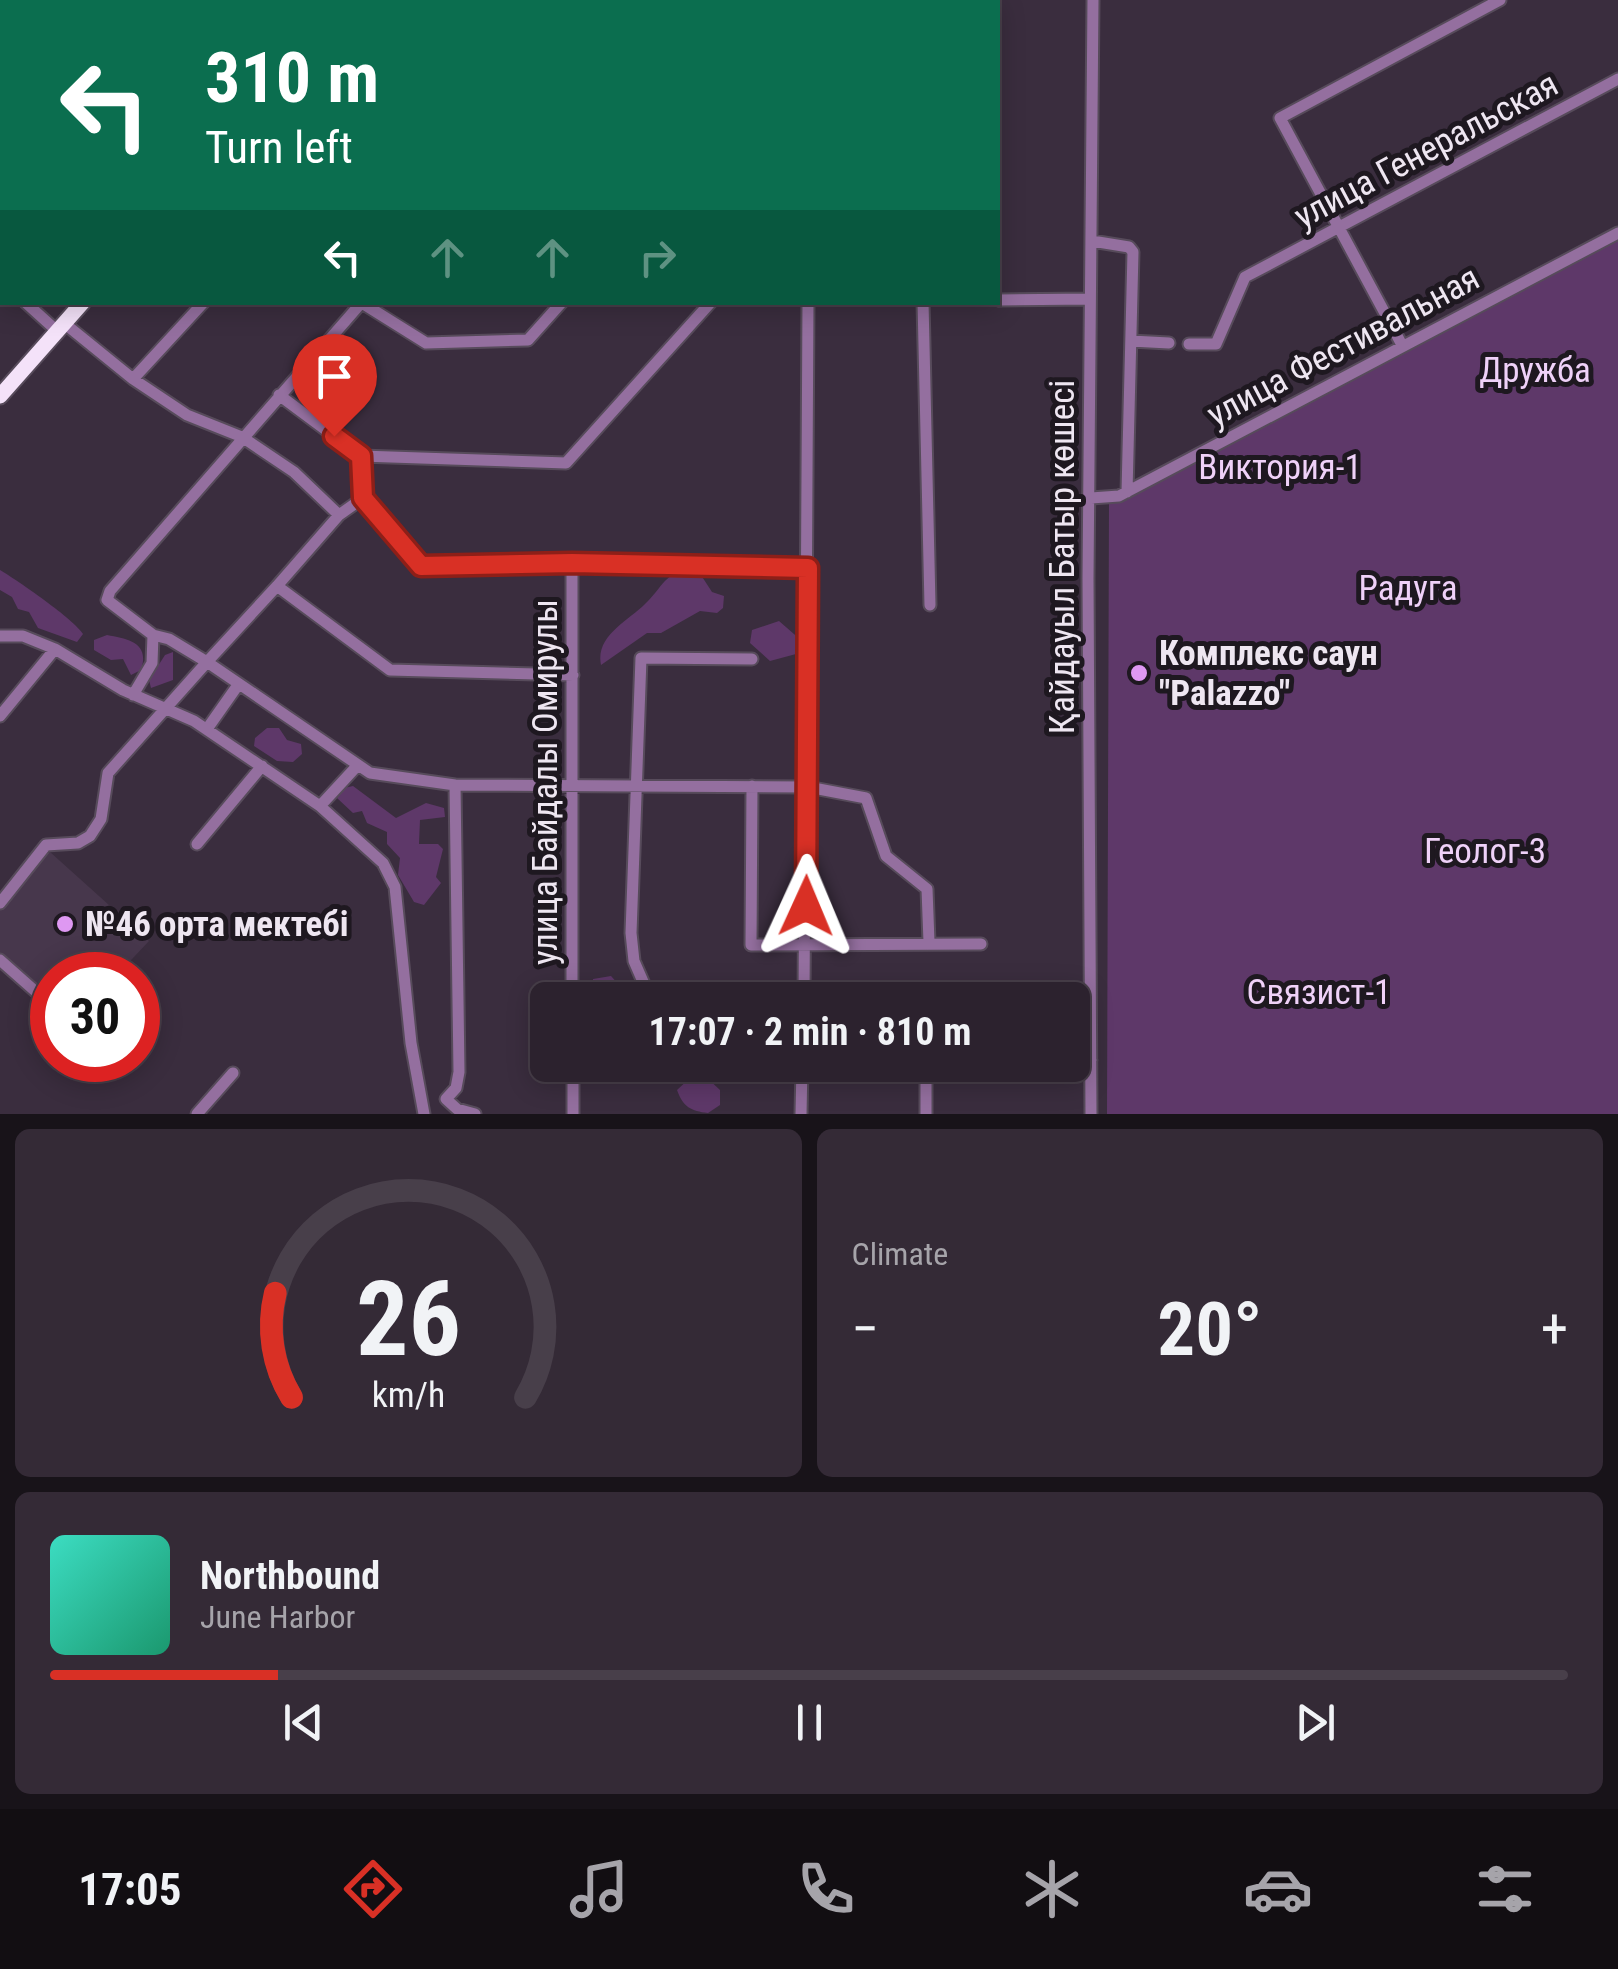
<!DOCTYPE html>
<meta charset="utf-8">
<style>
:root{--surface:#2c222e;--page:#342a36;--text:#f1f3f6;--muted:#a6a4aa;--line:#483f4a;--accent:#d93025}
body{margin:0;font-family:"Roboto Condensed",sans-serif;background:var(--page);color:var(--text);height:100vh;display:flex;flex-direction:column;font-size:38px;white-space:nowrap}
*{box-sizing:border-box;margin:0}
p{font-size:32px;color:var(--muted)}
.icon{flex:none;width:55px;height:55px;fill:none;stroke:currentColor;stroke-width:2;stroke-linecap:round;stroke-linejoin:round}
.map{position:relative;height:1114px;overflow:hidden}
.details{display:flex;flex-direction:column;gap:15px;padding:15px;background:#181319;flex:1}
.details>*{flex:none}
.hud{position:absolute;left:0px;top:0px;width:1000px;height:305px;box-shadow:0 5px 25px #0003,0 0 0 2px var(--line);background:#0b6e4f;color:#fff;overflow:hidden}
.speed{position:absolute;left:30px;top:952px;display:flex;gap:20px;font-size:50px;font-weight:700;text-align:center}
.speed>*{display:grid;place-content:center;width:130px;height:130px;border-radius:50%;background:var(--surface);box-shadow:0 5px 25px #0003,0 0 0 2px var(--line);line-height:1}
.speed .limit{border:15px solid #d22;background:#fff;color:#111}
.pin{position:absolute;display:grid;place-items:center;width:85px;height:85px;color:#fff;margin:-102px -42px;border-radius:50% 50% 50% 0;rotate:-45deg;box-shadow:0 0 10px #0007}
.pin .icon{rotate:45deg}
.me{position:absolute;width:110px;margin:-55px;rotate:1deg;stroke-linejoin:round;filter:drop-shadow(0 0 8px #0008)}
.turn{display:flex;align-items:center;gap:35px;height:210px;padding:0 40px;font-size:45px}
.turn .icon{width:130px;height:130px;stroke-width:2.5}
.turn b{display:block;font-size:70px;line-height:85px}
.lanes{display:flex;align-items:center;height:95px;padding:0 40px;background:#0003;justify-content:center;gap:50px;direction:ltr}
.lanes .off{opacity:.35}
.big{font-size:75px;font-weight:700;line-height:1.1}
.details .tile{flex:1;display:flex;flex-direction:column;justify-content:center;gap:15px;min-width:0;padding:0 35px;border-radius:15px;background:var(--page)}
.details .dial{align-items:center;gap:0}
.dial svg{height:260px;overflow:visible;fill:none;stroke:var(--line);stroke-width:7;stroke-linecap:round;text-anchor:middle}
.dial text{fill:var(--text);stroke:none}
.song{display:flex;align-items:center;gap:30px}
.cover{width:120px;height:120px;border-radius:15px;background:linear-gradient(135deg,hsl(170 70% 55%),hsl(160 70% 35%))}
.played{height:10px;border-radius:5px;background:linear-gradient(90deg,var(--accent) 15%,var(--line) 15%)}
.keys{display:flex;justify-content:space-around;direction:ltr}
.heat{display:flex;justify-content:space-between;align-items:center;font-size:55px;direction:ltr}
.details .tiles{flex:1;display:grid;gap:15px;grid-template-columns:1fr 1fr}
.tile:last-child{grid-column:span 2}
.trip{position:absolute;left:530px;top:982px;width:560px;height:100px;border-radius:15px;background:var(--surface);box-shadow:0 5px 25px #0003,0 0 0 2px var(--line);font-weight:700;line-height:100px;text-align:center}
.menu{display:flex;height:160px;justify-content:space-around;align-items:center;background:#120e12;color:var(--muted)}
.menu .icon{width:70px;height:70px}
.menu .selected{color:var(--accent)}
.menu b{font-size:45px;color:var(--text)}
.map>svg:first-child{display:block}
.built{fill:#47374c}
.green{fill:#5e3869}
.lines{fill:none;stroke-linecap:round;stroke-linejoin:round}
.minor-casing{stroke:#574b5b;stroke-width:15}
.highway-casing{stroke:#574b5b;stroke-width:19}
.minor{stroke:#946f9f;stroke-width:11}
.highway{stroke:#f4e2f9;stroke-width:15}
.route-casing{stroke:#8d1f18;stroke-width:25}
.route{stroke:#d93025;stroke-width:18}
.poi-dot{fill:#de98f2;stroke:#1e1820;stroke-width:4}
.labels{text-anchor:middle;stroke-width:10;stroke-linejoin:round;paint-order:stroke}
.street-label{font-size:35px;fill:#eee6f1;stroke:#1e1820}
.park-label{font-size:35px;fill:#efd1f8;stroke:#1e1820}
.poi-label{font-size:35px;font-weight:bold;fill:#eee6f1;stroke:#1e1820;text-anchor:start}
</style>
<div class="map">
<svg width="1618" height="1114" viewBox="0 0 1618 1114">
<rect width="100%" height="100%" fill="#3a2d3e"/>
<path class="built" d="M0 0H210L2 2 0 195Z
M50 852 149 941 117 975H52V1001L0 954V907Z"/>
<path class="green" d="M1618 235V1114H1107L1109 497Z
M685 569 699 572 712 592 724 596 723 608 717 613 700 611 661 633H647L601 665C595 636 628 621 645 604 661 589 663 576 685 569Z
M0 570C17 580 75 620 83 634L77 642 38 628 29 612 18 609 12 597 0 590Z
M779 621 802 641 796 654 770 661 750 643 752 630Z
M107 635C129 639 150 643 141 670L131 675 123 659 111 660 94 650V640Z
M173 652V680L151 688 149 680 165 655Z
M267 728H279L287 740 301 744 302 754 293 762 277 761 254 746 255 738Z
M353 786 396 818 426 803 444 808 445 817 420 820 419 844H438L443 849 436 877 441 883 424 905 414 902 398 875 400 858 387 844V832L367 823 362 811 353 813 337 798 344 788Z
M611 976 620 986 618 1000 592 996 593 979Z
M705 1076 720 1090V1105L708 1113C691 1111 683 1107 677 1090L691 1077Z"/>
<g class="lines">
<defs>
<path id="minor" d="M312 0 315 2
M527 0 529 2
M755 0 757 2
M482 2 484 0
M632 2 634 0
M926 2 928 0
M1092 241 1129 247 1133 252 1127 492
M0 280 2 282
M998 300 1090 299
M25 302 57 331
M923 302 930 605
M362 303 426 343 528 340 562 302
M64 323 133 379 187 415 242 437 294 472 339 515 277 586 390 670 573 675
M1131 341 1169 343
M1189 344H1216L1245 277 1618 79
M1402 345 1280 118 1500 0
M133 379 204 302
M279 395 361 456 363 498 421 566 808 568
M361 456 566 463 711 302
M1091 498 1119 496 1618 233
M339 515 363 498
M572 563V1000
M277 586 207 662 370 773 455 785
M0 636H23L55 649 123 690 194 721 320 806 383 863 395 887 411 1043 424 1114
M133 695 152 663 153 635 107 600 110 591 362 302
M0 716 55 649
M207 729 238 685
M752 786 751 945 981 944
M320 806 357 766
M197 844 262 766
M0 903 46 845 78 843 90 836 101 819 108 773 207 662 169 639 153 635
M0 960 52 1006
M572 995 632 1000
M651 1000 634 961 631 933 641 658 752 659
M804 1000 808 302
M1072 1059 1091 1060
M573 1065V1114
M197 1114 233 1073
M475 1114 457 1109 446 1099 456 1088 459 1072 455 785 808 787 866 798 886 856 927 889 929 942
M801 1114 802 1065
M926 1114V1065
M1091 1114 1088 579 1093 0"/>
<path id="highway" d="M350 2 352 0
M0 396 83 302"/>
</defs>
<use href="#minor" class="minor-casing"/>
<use href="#highway" class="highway-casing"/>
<use href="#minor" class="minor"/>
<use href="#highway" class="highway"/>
</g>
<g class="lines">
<defs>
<path id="route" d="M334 436 361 456 363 498 421 566 572 563 808 568 806 906"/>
</defs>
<use href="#route" class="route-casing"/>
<use href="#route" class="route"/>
</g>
<g class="poi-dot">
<circle cx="1139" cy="673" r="10"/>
<circle cx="65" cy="924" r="10"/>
</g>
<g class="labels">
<g class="street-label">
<text transform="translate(1426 150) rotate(-28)" y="12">улица Генеральская</text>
<text transform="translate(1343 346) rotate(-28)" y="12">улица Фестивальная</text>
<text transform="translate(1062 557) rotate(-90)" y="12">Қайдауыл Батыр көшесі</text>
<text transform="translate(545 782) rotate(-90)" y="12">улица Байдалы Омирулы</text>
</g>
<g class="park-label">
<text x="1535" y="382">Дружба</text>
<text x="1280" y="479">Виктория-1</text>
<text x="1408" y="600">Радуга</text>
<text x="1485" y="863">Геолог-3</text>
<text x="1319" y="1004">Связист-1</text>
</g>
<g class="poi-label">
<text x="1159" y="665">Комплекс саун<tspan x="1159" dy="40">"Palazzo"</tspan></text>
<text x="85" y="936">№46 орта мектебі</text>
</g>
</g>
</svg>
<div class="speed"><div class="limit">30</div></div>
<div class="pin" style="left:334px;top:436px;background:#d93025"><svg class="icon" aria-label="arrive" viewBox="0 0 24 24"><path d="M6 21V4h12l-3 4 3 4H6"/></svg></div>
<svg class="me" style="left:806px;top:906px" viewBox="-20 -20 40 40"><path d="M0-17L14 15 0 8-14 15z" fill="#d93025" stroke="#fff" stroke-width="4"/></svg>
<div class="trip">17:07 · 2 min · 810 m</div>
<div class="hud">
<div class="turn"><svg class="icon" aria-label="left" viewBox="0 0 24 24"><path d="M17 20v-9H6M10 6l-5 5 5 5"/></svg><div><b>310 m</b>Turn left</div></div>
<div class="lanes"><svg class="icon" aria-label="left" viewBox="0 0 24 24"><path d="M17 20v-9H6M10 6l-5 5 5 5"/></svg><svg class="icon off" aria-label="ahead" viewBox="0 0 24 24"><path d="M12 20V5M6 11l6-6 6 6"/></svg><svg class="icon off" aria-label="ahead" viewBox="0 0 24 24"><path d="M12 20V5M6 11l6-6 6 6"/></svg><svg class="icon off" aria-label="right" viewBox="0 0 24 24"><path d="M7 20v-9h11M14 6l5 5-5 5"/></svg></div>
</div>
</div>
<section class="details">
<div class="tiles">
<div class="tile dial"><svg viewBox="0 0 100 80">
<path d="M14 69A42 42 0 1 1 86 69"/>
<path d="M14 69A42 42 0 0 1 9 37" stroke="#d93025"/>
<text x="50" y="56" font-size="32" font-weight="700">26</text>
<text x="50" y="72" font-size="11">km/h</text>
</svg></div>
<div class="tile"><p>Climate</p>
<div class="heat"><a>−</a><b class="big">20°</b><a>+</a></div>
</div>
<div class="tile">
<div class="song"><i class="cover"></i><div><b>Northbound</b><p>June Harbor</p></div></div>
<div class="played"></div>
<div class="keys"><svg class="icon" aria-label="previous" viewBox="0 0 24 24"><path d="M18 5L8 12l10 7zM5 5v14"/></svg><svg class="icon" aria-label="pause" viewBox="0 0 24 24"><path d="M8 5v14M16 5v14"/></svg><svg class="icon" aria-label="next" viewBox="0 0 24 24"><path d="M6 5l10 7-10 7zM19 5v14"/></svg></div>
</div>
</div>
</section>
<nav class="menu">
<b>17:05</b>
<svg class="icon selected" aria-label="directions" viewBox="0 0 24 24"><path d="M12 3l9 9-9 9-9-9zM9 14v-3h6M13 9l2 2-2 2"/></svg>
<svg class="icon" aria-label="music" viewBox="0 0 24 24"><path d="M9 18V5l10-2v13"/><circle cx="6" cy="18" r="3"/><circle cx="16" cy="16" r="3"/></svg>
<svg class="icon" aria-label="phone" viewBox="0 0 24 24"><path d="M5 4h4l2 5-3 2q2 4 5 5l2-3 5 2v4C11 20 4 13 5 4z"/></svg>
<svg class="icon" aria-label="climate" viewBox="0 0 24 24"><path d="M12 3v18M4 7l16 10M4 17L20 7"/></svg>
<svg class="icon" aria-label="car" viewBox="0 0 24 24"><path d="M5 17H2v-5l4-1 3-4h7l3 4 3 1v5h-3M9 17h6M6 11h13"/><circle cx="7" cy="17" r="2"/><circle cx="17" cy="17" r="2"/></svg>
<svg class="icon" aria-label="filters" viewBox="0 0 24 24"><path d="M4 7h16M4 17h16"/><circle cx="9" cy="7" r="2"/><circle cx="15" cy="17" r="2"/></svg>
</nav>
